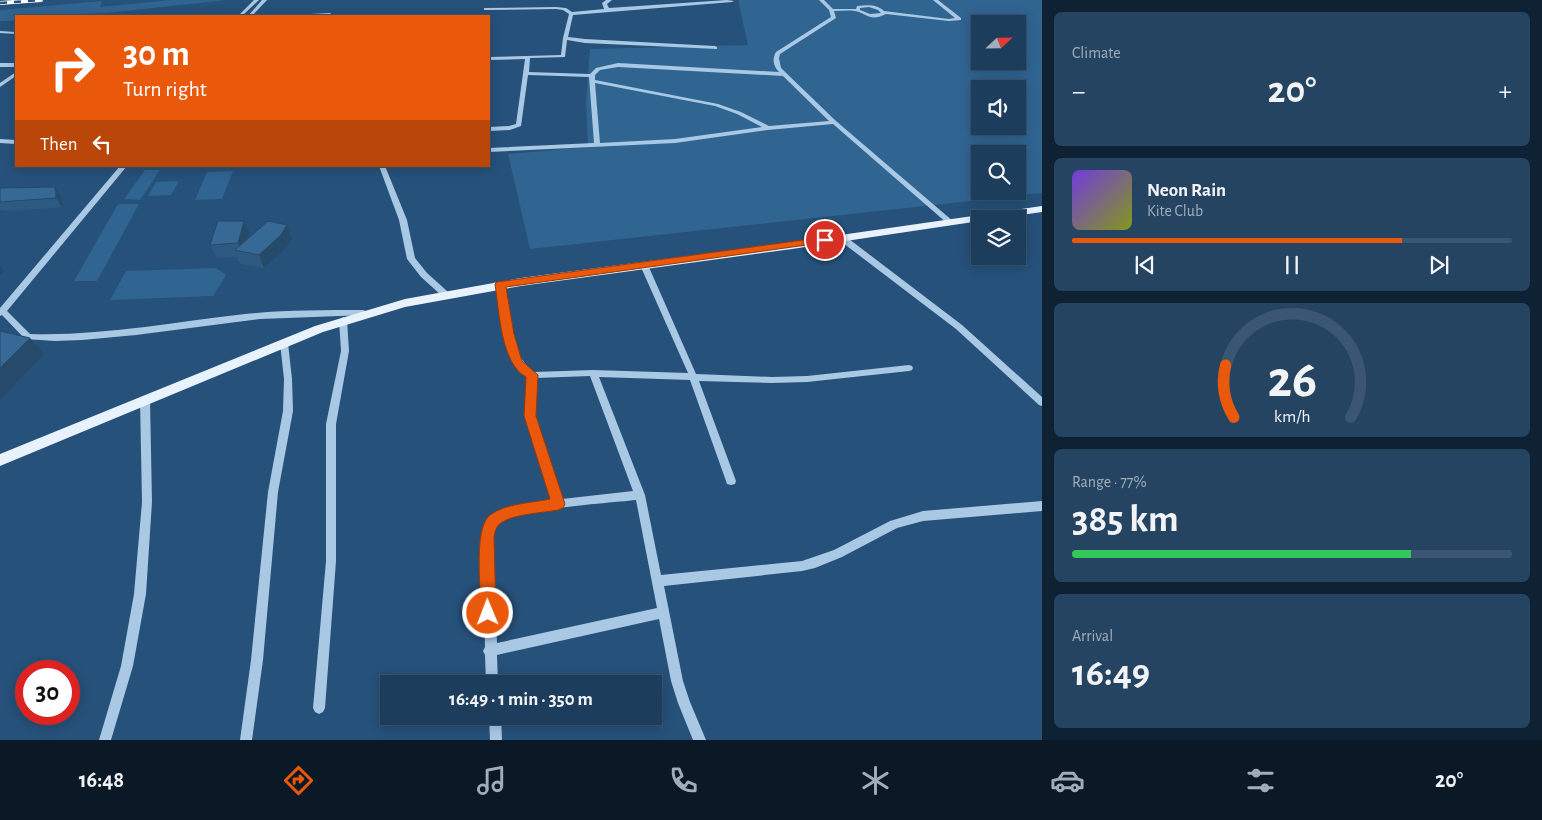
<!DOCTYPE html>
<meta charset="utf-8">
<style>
:root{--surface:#1c3d5c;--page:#254462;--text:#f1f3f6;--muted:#a0aebb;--line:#3a5672;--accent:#ea580c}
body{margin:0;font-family:"Alegreya Sans",sans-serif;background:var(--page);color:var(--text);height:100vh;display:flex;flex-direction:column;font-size:19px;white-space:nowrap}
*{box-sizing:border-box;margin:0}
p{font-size:16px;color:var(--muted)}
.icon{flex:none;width:28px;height:28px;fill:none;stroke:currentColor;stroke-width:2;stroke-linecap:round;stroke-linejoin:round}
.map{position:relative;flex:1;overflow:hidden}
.side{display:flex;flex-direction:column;gap:12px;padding:12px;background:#0f2233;width:500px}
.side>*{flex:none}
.hud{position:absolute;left:15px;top:15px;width:475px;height:152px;border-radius:0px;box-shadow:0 2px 12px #0003,0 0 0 1px var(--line);background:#ea580c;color:#fff;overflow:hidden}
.needle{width:32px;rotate:68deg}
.fabs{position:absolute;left:971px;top:15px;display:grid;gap:10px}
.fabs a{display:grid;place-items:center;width:55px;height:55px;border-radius:0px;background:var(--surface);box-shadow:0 2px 12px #0003,0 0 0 1px var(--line);font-size:25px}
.speed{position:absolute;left:15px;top:660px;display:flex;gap:10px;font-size:25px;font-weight:700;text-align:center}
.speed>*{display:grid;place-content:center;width:65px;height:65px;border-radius:50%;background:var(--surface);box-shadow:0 2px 12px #0003,0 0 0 1px var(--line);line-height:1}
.speed .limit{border:8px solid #d22;background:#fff;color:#111}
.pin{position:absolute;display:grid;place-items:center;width:42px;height:42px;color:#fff;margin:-21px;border:2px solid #fff;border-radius:50%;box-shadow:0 1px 5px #0007}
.me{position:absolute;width:55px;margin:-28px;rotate:359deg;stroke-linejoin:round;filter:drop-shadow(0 0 4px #0008)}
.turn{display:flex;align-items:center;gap:18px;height:105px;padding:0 25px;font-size:22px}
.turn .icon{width:65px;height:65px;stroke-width:2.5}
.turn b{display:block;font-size:35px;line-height:42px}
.then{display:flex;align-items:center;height:48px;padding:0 25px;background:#0003;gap:10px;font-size:19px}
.big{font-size:38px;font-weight:700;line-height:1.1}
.side .tile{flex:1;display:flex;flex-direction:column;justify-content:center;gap:8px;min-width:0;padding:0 18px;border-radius:8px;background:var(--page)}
.side .dial{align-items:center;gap:0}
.dial svg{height:130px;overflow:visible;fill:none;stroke:var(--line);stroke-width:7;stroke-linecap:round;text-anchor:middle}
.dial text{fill:var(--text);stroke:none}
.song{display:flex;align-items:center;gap:15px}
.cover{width:60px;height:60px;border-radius:8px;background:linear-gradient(135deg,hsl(260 70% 55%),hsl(70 70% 35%))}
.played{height:5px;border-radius:2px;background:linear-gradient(90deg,var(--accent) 75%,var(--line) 75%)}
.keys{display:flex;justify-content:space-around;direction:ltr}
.heat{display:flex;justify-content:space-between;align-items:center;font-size:28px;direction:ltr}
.charge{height:8px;border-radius:4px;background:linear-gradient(90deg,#34c759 77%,var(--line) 0)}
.trip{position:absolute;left:380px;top:675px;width:282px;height:50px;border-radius:0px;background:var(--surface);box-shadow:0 2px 12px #0003,0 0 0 1px var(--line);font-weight:700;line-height:50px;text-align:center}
.menu{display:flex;height:80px;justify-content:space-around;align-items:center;background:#0b1825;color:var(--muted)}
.menu .icon{width:35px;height:35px}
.menu .current{color:var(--accent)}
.menu b{font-size:22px;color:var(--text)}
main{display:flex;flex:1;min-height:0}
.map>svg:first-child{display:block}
.green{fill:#306491;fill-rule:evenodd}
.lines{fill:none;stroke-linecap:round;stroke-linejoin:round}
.minor{fill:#a9c8e4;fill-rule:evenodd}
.major{fill:#e8f2fc;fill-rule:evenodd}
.rail-casing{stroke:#fff;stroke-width:4}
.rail{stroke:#26517a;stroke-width:2.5;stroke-dasharray:7;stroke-linecap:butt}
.wall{fill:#2e5a81}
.shaded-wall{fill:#264a69}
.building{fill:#366996;stroke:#264a69}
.route{fill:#ea580c;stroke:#983908}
</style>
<main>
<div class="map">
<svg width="1042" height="740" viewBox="0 0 1042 740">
<rect width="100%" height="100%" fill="#26517a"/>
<path class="green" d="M171 0H227L107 13 16 16V21H0V10L102 1 100 7Z
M738 0H1042V193L530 249 508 154 588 147 586 102 590 49 748 45ZM980 24H1018V61H980ZM980 89H1018V126H980ZM980 154H1018V191H980Z
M145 170H160L140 200 124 199Z
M233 171 222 199 195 200 207 172Z
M179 181 171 195 148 196 156 182Z
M118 204H139L97 281H74Z
M216 268 226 275 213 296 110 300 126 271Z"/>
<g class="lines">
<path class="minor" d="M254 0H259L242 16H238Z
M262 0H267L252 16H248Z
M606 0H612L607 4 609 8 727 0 734 1 732 2 573 15 568 37 585 39 715 46 717 47V49L585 43 567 40 565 57 530 58 529 72 590 74 596 68 618 63 779 72C773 66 772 59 776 52L831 17 829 10 819 0H824L833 9H856L857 6C867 5 877 4 884 11L949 19 955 18 933 0H938L961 18V20L949 21 886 14C870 22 868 14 855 11 849 10 841 11 834 11L836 18 780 54 779 58 781 68 836 121 954 222 952 224H948L833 124 768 130 675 143 489 152V148L594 143 589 77 528 75 521 126 510 130 489 131V127L509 126 516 124 525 59 489 60V57L561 55 563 38 569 14 563 10 556 9 486 10H484V8L556 7 566 8 572 12 604 9 602 3ZM869 7 878 10 881 13 870 14 860 10V8ZM618 67 783 76 829 121 769 126 741 112 718 104 595 80V75L600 70ZM595 83 715 106 737 114 762 127 675 139 600 143Z
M330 13 334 16H290L292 15Z
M0 31 16 32V34L0 33Z
M0 63H16V67H0Z
M16 72V76L0 87V83Z
M0 139 16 140V144L0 143Z
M120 166H127L7 311 30 334C103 336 173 322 245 314 284 310 324 310 363 310L366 311 367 313 366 315 260 319 136 335 82 340 55 341 25 339 2 315 0 316V308Z
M379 166H385L407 220 415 258 427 273 447 291 448 293 447 295H441L421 277 407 259 399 220Z
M839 236H845L962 325 1042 397V406L1039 405 956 329 839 240Z
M641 263H644L648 265 696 374 772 377 807 376 909 365 912 366 913 368 912 370 909 371 807 382 772 383 699 381 736 481 735 484 731 485 727 484 726 481 690 380 599 377 645 495 661 575 802 561 834 550 890 521 923 511 1042 501V511L923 521 897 528 842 557 815 568 802 571 664 586 683 681 690 702 706 740H693L678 703 671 681 659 619 497 655 498 684H486L485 655 483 651 485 647 482 537C483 532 484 527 487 522 496 505 534 503 552 500L525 416 528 376C501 355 501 315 496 284L500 281 504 284C509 313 508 352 534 372L593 370 688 373 640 265ZM590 376 633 491 562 499 535 416 536 378ZM636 500 657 608 497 643 492 537C494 532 495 527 499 523 517 509 609 503 636 500Z
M343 317 347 320 349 351 336 424V561L325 708 323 712 319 714 315 712 313 708 326 561V424L341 351 339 320Z
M284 340 288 343 292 379 293 411 278 492 263 660 252 740H240L251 660 268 492 283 411 284 379 280 343Z
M145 396 148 397 150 400 152 502 146 594 133 666 111 740H99L121 666 134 594 142 502 140 400 142 397Z
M489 716H501L502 740H490Z"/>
<path class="major" d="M1042 206V212L994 219H980V221L792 249 521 286 405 307 323 332 0 466V454L315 326 405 299 521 278 792 242Z"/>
<defs>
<path id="rail" d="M0 3 41 0"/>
</defs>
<use href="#rail" class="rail-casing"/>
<use href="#rail" class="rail"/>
</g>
<path class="wall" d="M55 187 61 196 62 207 8 211 0 210V188Z
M244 221 250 234 249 238 292 239 285 249 264 268 240 264 237 257 217 258 210 245Z"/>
<path class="shaded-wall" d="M55 187 61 196 62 207 56 198Z
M244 221 250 234 244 252H241L238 243Z
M287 225 292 239 285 249 264 268 259 255Z
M0 266 4 271 0 275Z
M30 338 44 354 0 400V368Z"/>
<path class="building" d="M55 187 56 198 0 202V188Z
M218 221H244L238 243 210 245Z
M268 221 287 225 280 236 259 255 235 250Z
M0 331 30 338 0 368Z"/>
<path class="route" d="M825 237 828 238V242L506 287 514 334 522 361 538 375 536 416 565 504 563 508 558 510C543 513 513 514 501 523 496 526 495 532 494 537L496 613 494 618 488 620 483 618 481 613C481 591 473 528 490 515 506 503 532 503 550 499L524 416 526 377C501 364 499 310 495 284L497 282Z"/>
</svg>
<div class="fabs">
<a><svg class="needle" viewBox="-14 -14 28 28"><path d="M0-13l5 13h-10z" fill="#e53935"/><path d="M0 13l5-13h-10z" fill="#a0aebb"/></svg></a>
<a><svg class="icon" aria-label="sound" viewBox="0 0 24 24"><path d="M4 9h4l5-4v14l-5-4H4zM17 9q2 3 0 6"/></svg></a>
<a><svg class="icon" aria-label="search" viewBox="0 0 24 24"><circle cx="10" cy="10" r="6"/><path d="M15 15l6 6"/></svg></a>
<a><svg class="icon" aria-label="layers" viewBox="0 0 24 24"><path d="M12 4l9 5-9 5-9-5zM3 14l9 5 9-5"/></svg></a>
</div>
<div class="speed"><div class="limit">30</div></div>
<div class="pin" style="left:825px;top:240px;background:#d93025"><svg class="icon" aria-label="arrive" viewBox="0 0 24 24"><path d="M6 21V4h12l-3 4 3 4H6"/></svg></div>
<svg class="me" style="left:488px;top:613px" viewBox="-20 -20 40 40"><circle r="17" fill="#ea580c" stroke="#fff" stroke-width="3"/><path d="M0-11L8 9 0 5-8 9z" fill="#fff"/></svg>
<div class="trip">16:49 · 1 min · 350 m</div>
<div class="hud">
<div class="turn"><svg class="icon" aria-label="right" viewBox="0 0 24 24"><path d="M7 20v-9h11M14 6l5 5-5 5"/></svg><div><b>30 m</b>Turn right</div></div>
<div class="then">Then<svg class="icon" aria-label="left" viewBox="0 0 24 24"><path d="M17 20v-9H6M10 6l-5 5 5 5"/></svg></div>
</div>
</div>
<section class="side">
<div class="tile"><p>Climate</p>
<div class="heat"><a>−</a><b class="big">20°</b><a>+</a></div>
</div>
<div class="tile">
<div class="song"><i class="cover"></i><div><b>Neon Rain</b><p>Kite Club</p></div></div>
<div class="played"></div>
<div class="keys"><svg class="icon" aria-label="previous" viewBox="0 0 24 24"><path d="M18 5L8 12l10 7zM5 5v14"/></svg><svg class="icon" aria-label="pause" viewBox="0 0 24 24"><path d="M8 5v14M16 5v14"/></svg><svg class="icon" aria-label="next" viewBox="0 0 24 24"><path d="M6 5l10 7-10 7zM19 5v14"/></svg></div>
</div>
<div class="tile dial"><svg viewBox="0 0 100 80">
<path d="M14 69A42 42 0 1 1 86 69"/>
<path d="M14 69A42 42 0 0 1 9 37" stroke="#ea580c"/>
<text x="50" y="56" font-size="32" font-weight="700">26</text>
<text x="50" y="72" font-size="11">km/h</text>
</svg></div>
<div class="tile"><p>Range · 77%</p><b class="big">385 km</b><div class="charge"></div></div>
<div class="tile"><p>Arrival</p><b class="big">16:49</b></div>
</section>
</main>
<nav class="menu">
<b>16:48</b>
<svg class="icon current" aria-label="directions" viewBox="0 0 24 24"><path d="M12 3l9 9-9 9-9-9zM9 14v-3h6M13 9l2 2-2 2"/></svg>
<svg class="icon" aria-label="music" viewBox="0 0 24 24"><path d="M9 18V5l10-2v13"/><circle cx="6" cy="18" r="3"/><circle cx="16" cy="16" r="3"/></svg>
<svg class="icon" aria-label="phone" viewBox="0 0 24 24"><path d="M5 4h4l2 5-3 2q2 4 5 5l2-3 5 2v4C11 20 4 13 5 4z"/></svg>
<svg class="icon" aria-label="climate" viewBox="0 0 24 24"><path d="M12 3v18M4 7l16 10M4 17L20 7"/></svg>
<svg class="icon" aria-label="car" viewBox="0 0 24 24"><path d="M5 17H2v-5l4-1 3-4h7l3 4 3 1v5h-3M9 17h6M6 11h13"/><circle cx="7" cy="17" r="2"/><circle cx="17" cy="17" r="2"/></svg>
<svg class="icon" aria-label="filters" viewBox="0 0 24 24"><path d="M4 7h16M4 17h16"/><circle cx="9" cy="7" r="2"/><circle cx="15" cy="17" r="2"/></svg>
<b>20°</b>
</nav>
